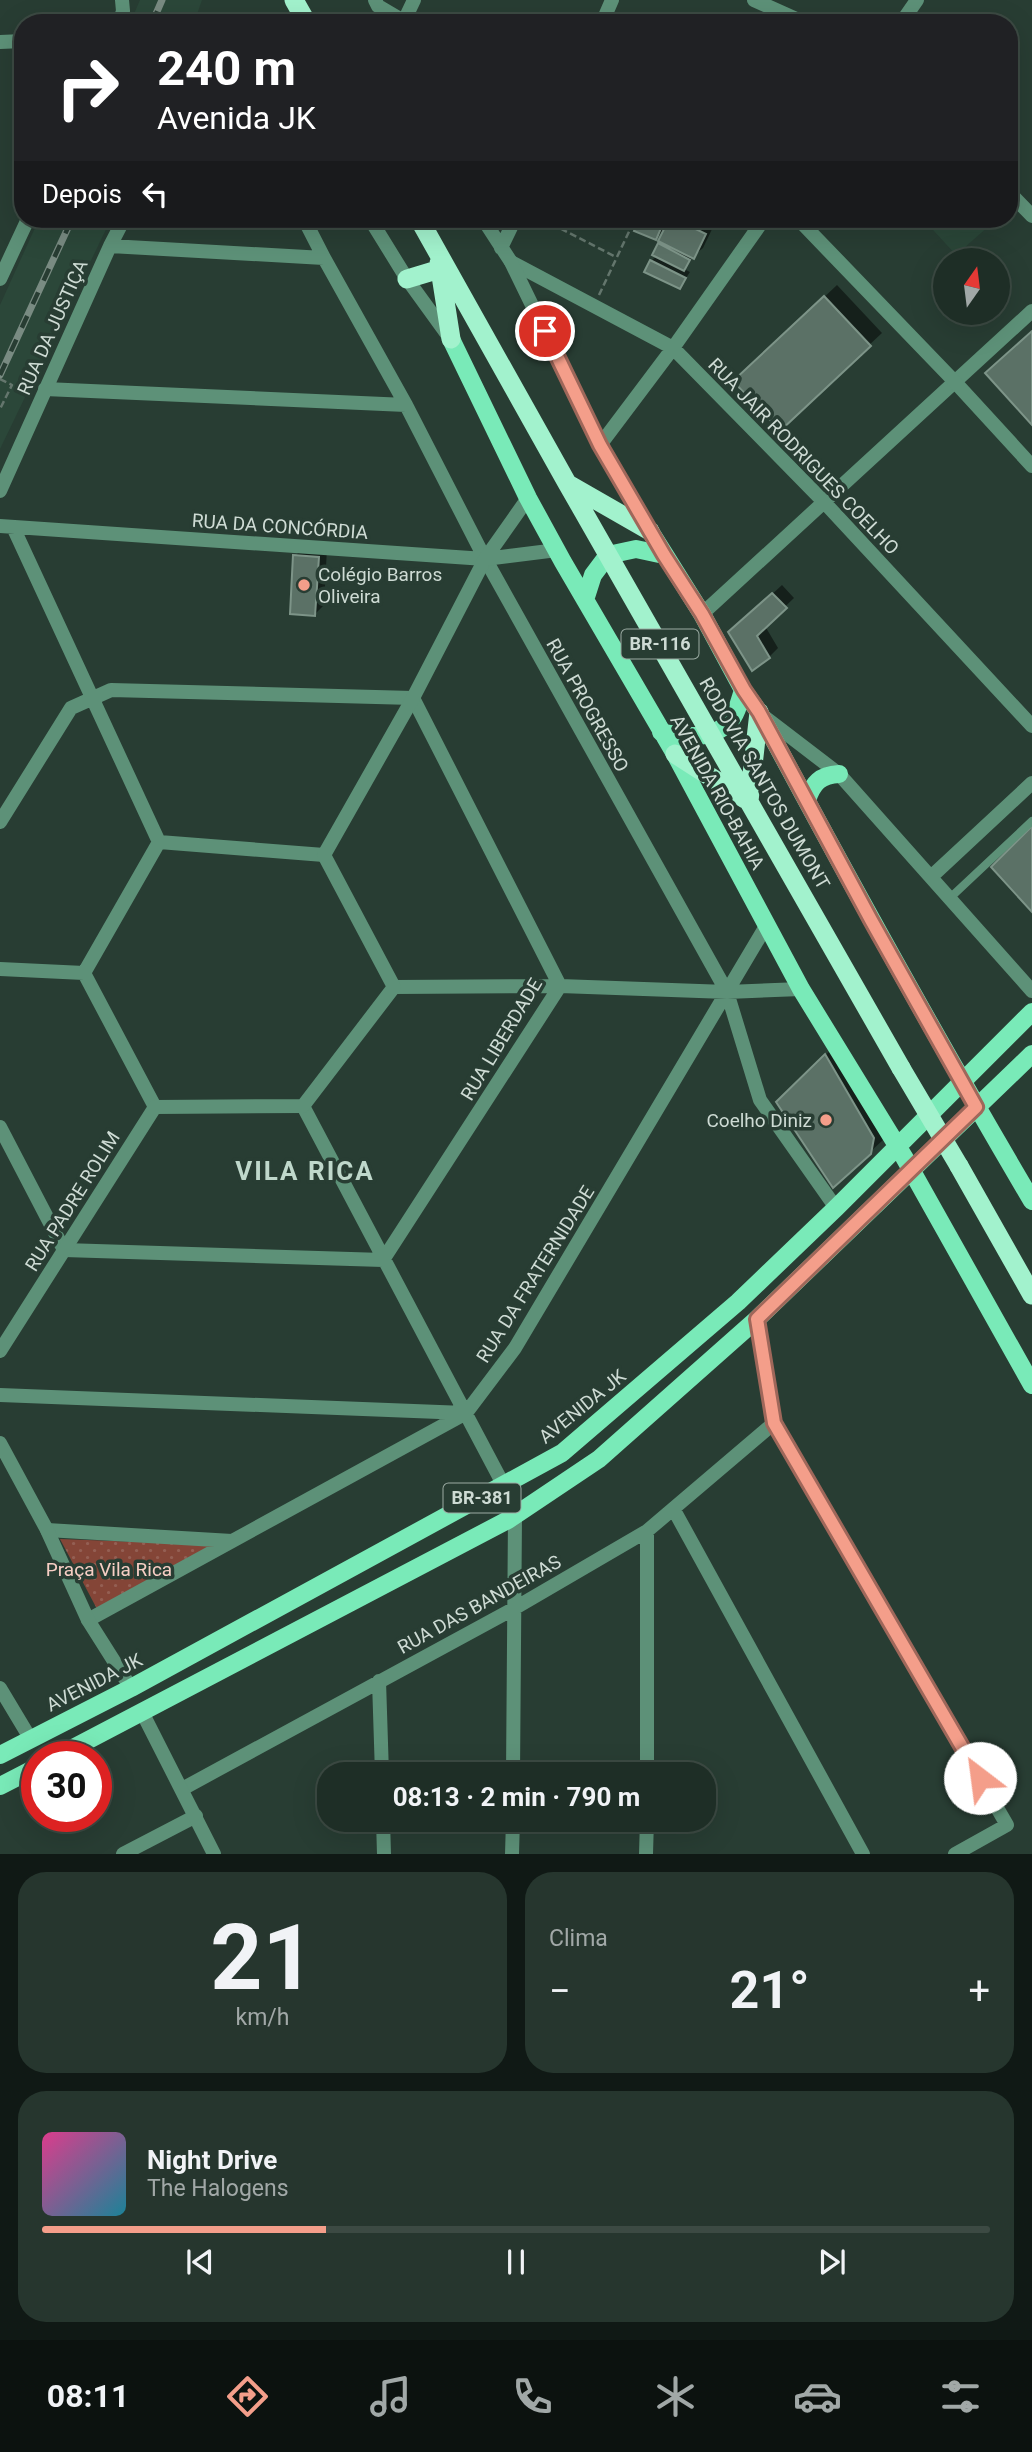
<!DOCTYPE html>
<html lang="pt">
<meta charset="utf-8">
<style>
:root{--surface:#1e2e26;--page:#26362e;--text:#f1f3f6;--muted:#a1a8a7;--line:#3c4a43;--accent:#f49e8a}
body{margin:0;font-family:Roboto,sans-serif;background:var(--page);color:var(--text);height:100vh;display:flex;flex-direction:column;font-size:26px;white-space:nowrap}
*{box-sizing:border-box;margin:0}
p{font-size:23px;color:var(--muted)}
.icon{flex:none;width:38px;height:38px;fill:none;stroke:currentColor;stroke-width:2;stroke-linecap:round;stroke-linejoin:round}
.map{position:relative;height:1854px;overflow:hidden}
.details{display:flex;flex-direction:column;gap:18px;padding:18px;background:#101915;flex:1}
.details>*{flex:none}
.hud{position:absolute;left:14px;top:14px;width:1004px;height:214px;border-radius:28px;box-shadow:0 7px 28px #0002,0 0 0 2px var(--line);background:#202124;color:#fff;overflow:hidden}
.needle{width:46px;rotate:14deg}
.fabs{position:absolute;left:933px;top:248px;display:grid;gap:14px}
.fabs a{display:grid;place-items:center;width:77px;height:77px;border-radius:50%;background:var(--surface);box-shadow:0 7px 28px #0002,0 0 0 2px var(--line);font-size:35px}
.speed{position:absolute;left:21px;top:1741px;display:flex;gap:14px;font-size:35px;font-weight:700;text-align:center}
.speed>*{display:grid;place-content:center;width:91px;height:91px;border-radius:50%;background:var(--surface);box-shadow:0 7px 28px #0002,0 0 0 2px var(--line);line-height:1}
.speed .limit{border:10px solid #d22;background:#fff;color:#111}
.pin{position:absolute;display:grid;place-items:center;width:60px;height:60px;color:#fff;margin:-30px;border:4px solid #fff;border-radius:50%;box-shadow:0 2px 7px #0007}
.me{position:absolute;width:77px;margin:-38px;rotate:330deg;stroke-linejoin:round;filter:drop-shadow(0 0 5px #0008)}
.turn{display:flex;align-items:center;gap:24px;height:147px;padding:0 28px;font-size:32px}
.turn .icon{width:91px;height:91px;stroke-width:2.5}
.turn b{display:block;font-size:49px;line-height:60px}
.then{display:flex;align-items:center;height:66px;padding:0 28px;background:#0003;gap:14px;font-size:26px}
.big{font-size:52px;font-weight:700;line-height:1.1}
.details .tile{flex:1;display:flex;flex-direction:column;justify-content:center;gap:10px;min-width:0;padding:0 24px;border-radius:28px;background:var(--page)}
.details .dial{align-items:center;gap:0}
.dial b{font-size:91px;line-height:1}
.song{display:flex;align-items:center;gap:21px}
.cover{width:84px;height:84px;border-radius:10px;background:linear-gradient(135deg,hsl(330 70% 55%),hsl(190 70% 35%))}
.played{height:7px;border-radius:4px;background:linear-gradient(90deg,var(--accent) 30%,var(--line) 30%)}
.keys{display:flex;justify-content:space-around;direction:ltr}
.heat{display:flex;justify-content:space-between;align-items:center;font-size:38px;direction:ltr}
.details .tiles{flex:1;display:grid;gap:18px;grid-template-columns:1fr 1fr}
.tile:last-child{grid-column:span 2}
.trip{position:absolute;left:317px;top:1762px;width:399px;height:70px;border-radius:28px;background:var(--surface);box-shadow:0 7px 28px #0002,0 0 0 2px var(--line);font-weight:700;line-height:70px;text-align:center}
.tabs{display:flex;height:112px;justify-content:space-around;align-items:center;background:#0c120f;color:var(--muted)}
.tabs .icon{width:49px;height:49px}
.tabs .on{color:var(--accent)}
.tabs b{font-size:32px;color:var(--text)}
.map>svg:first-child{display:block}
.built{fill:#2b4739}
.park{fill:url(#park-dots)}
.shadow{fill:#0007}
.building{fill:#5b7166;stroke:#7d9488;stroke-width:2}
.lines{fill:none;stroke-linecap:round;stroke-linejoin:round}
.path{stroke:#64766d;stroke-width:2.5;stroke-dasharray:7 3.5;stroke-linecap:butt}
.service{stroke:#5d9178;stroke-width:8}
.minor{stroke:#5d9178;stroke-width:14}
.tertiary{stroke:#5d9178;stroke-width:14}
.primary{stroke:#79eab8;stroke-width:18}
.trunk{stroke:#a2f2cd;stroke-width:19}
.rail-casing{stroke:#798b82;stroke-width:7}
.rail{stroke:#283d33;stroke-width:4.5;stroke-dasharray:13;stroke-linecap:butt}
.trunk-bridge{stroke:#a2f2cd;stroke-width:19}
.route-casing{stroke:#9f675a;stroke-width:18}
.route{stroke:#f49e8a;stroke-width:12}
.poi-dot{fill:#f49e8a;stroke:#283d33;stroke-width:2.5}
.labels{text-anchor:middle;stroke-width:7;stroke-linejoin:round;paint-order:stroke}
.shield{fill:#283d33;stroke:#9caca4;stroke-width:2}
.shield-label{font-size:18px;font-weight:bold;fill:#cedbd4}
.street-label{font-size:19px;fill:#cedbd4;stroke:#283d33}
.poi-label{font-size:19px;fill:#cedbd4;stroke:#283d33;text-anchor:start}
.park-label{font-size:19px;fill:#f7cec4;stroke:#283d33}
.district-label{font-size:26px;font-weight:bold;letter-spacing:2px;fill:#bfd8cb;stroke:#283d33}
</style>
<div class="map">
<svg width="1032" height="1854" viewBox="0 0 1032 1854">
<defs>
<pattern id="park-dots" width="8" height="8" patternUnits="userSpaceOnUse" patternTransform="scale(1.75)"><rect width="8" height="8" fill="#844537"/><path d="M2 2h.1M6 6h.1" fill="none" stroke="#945f53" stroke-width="1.8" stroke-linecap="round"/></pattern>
</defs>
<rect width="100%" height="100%" fill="#283d33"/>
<path class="built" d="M140 0H202L194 23H130Z
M39 219H111L0 449V305Z
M923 219H997L956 255Z"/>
<path class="park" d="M60 1539 219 1545 97 1609Z"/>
<path class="shadow" d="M641 219H667L664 226 667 227 671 219H702L714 225 703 248 693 256 684 269 690 272 680 287 651 261 657 256 666 228 656 238 637 230Z
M837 285 882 333 780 428 748 369Z
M304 547 327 548 324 605 315 614 295 556Z
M782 585 794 598 765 626 778 648 769 657 740 624Z
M838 1043 885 1125 883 1140 870 1152 778 1102Z"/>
<path class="building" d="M639 219H665L656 240 634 231Z
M669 219H675L706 234 694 259 658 241Z
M658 243 690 260 684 271 652 255Z
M650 260 686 278 680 289 644 272Z
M824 296 871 346 780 431 733 381Z
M1032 331V425L985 373Z
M293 555 319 557 315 616 290 614Z
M772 593 787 608 757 636 770 658 752 671 728 632Z
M1032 826V912L991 867Z
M825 1054 874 1138 871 1154 833 1188 776 1102Z"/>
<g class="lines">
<path class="path" d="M542 219 616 257
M599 295 635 219
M0 379 12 385 0 409"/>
<path class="service" d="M951 897 1032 821"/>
<path class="minor" d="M754 0 805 23
M404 21 414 0
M602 23 612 0
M901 23 917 0
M0 42 23 41
M1010 193 1032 216
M304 219 324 258 406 405 482 553 727 992 760 1100 836 1208
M370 219 407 279 449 337
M110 246 324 258
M511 262 673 348 824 502 1032 726
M45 389 406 405
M600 445 673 348 764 219
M0 491 110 246 124 219
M0 526 485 559
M13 527 159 842
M702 614 1032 311
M762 715 839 774 1032 991
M0 822 71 708 111 690 413 698 560 986 383 1260 64 1250 0 1127
M932 876 1032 783
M0 969 84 973
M394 987 560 986 727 992 801 989
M303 1106 504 1486
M155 1107 84 973 159 842 324 855
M757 1319 774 1423 1007 1825 955 1854
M0 1395 465 1413
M674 1510 863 1854
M47 1530 232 1541
M88 1620 466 1413 515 1348 766 926
M379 1681 382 1774
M0 1688 30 1738
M513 1774 515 1515
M647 1774V1531
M182 1789 515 1608 647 1531 774 1423
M383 1820 384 1854
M123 1854 196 1816
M512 1854 513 1820
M646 1854 647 1820"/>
<path class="tertiary" d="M375 0 378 6 407 23
M119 23 123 11 122 0
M483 219 511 262 600 445 649 529
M798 219 955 382 1032 466
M501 248 515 219
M0 279 28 219
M485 559 557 550
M0 1351 155 1107 303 1106 394 987 324 855 413 698 485 559 528 498
M0 1443 47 1530 88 1620 131 1688
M142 1712 214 1854"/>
<path class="primary" d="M451 339 528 498 563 562 675 754 801 989 904 1157 1032 1385
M650 531 702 614 743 690 759 712C847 877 937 1040 1032 1201
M585 600 593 575 608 555 636 549 664 555
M661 732C685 737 712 741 730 721 737 714 740 699 743 690
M807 800C813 783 820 775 839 774
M0 1755 131 1688 562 1453 738 1302 836 1208 1032 1012
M56 1757 508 1520 599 1459 757 1319 1032 1054
M0 1786 37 1767"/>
<path class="trunk" d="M294 0 307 23
M419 219 567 483 901 1068
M439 263 451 339
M407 279 440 269
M568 484 650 531
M675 754 745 799
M749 801 759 712
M959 1166 1032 1295"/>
<defs>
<path id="rail" d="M152 23 162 0
M0 375 72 219"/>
</defs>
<use href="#rail" class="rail-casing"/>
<use href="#rail" class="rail"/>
<path class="trunk-bridge" d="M901 1068 959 1166"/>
</g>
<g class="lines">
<defs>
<path id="route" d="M545 331 600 445 664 555 702 614 744 690 759 712 871 920 976 1107 757 1319 774 1423 980 1778"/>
</defs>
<use href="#route" class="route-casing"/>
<use href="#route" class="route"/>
</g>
<g class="poi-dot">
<circle cx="304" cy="585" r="7"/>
<circle cx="826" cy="1120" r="7"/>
</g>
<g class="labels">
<g class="shield">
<rect x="621.5" y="629.5" width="77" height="29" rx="5"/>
<rect x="443.5" y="1483.5" width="77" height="29" rx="5"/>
</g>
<g class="shield-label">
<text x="660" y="650">BR-116</text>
<text x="482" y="1504">BR-381</text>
</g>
<g class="street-label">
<text transform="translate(52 327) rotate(-66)" y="7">RUA DA JUSTIÇA</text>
<text transform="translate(804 456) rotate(46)" y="7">RUA JAIR RODRIGUES COELHO</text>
<text transform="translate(280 526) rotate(4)" y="7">RUA DA CONCÓRDIA</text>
<text transform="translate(588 705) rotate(61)" y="7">RUA PROGRESSO</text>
<text transform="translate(765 783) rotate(60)" y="7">RODOVIA SANTOS DUMONT</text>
<text transform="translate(718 792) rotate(61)" y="7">AVENIDA RIO-BAHIA</text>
<text transform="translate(501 1039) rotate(-59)" y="7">RUA LIBERDADE</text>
<text transform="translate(72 1201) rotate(-58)" y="7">RUA PADRE ROLIM</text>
<text transform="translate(535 1274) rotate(-58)" y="7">RUA DA FRATERNIDADE</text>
<text transform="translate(582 1406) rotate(-39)" y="7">AVENIDA JK</text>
<text transform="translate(479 1604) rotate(-29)" y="7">RUA DAS BANDEIRAS</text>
<text transform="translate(94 1682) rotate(-27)" y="7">AVENIDA JK</text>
</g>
<g class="poi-label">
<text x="318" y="581">Colégio Barros<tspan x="318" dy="22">Oliveira</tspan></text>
<text x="812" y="1127" text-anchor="end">Coelho Diniz</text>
</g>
<g class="park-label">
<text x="109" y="1576">Praça Vila Rica</text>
</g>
<g class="district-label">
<text x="305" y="1180">VILA RICA</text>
</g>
</g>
</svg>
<div class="fabs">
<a><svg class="needle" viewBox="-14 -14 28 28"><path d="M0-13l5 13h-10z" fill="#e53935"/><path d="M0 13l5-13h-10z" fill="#a1a8a7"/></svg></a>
</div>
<div class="speed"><div class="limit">30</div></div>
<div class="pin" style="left:545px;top:331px;background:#d93025"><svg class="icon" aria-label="arrive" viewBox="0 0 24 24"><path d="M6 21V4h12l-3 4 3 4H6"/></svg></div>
<svg class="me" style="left:980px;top:1778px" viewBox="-20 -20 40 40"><circle r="19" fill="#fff"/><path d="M0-13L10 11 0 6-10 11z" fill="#f49e8a"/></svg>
<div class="trip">08:13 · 2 min · 790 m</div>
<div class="hud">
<div class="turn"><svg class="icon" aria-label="right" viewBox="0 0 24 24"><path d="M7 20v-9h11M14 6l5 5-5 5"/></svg><div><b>240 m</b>Avenida JK</div></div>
<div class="then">Depois<svg class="icon" aria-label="left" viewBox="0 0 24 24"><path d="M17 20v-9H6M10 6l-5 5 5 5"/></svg></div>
</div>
</div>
<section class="details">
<div class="tiles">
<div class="tile dial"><b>21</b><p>km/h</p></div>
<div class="tile"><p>Clima</p>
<div class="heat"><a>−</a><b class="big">21°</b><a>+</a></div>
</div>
<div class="tile">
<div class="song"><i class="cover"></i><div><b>Night Drive</b><p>The Halogens</p></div></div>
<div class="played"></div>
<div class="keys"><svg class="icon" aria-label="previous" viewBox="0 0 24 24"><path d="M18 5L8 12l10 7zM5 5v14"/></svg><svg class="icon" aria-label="pause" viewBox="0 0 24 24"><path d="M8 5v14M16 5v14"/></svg><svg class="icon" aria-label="next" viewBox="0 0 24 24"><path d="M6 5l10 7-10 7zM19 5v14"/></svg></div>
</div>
</div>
</section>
<nav class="tabs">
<b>08:11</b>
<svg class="icon on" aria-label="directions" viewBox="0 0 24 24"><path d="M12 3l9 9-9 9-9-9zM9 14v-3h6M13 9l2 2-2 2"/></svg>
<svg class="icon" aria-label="music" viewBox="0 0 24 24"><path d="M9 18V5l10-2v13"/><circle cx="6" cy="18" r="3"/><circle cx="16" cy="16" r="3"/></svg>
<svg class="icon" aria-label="phone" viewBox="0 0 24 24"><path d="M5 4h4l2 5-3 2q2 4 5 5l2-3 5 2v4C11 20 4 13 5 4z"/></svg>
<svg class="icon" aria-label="climate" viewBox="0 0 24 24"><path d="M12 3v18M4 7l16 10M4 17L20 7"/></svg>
<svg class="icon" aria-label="car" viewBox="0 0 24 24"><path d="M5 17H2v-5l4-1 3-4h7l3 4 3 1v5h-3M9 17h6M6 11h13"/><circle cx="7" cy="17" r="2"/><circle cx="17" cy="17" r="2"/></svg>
<svg class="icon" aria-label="filters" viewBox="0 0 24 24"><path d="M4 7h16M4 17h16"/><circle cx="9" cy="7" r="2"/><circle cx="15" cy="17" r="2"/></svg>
</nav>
